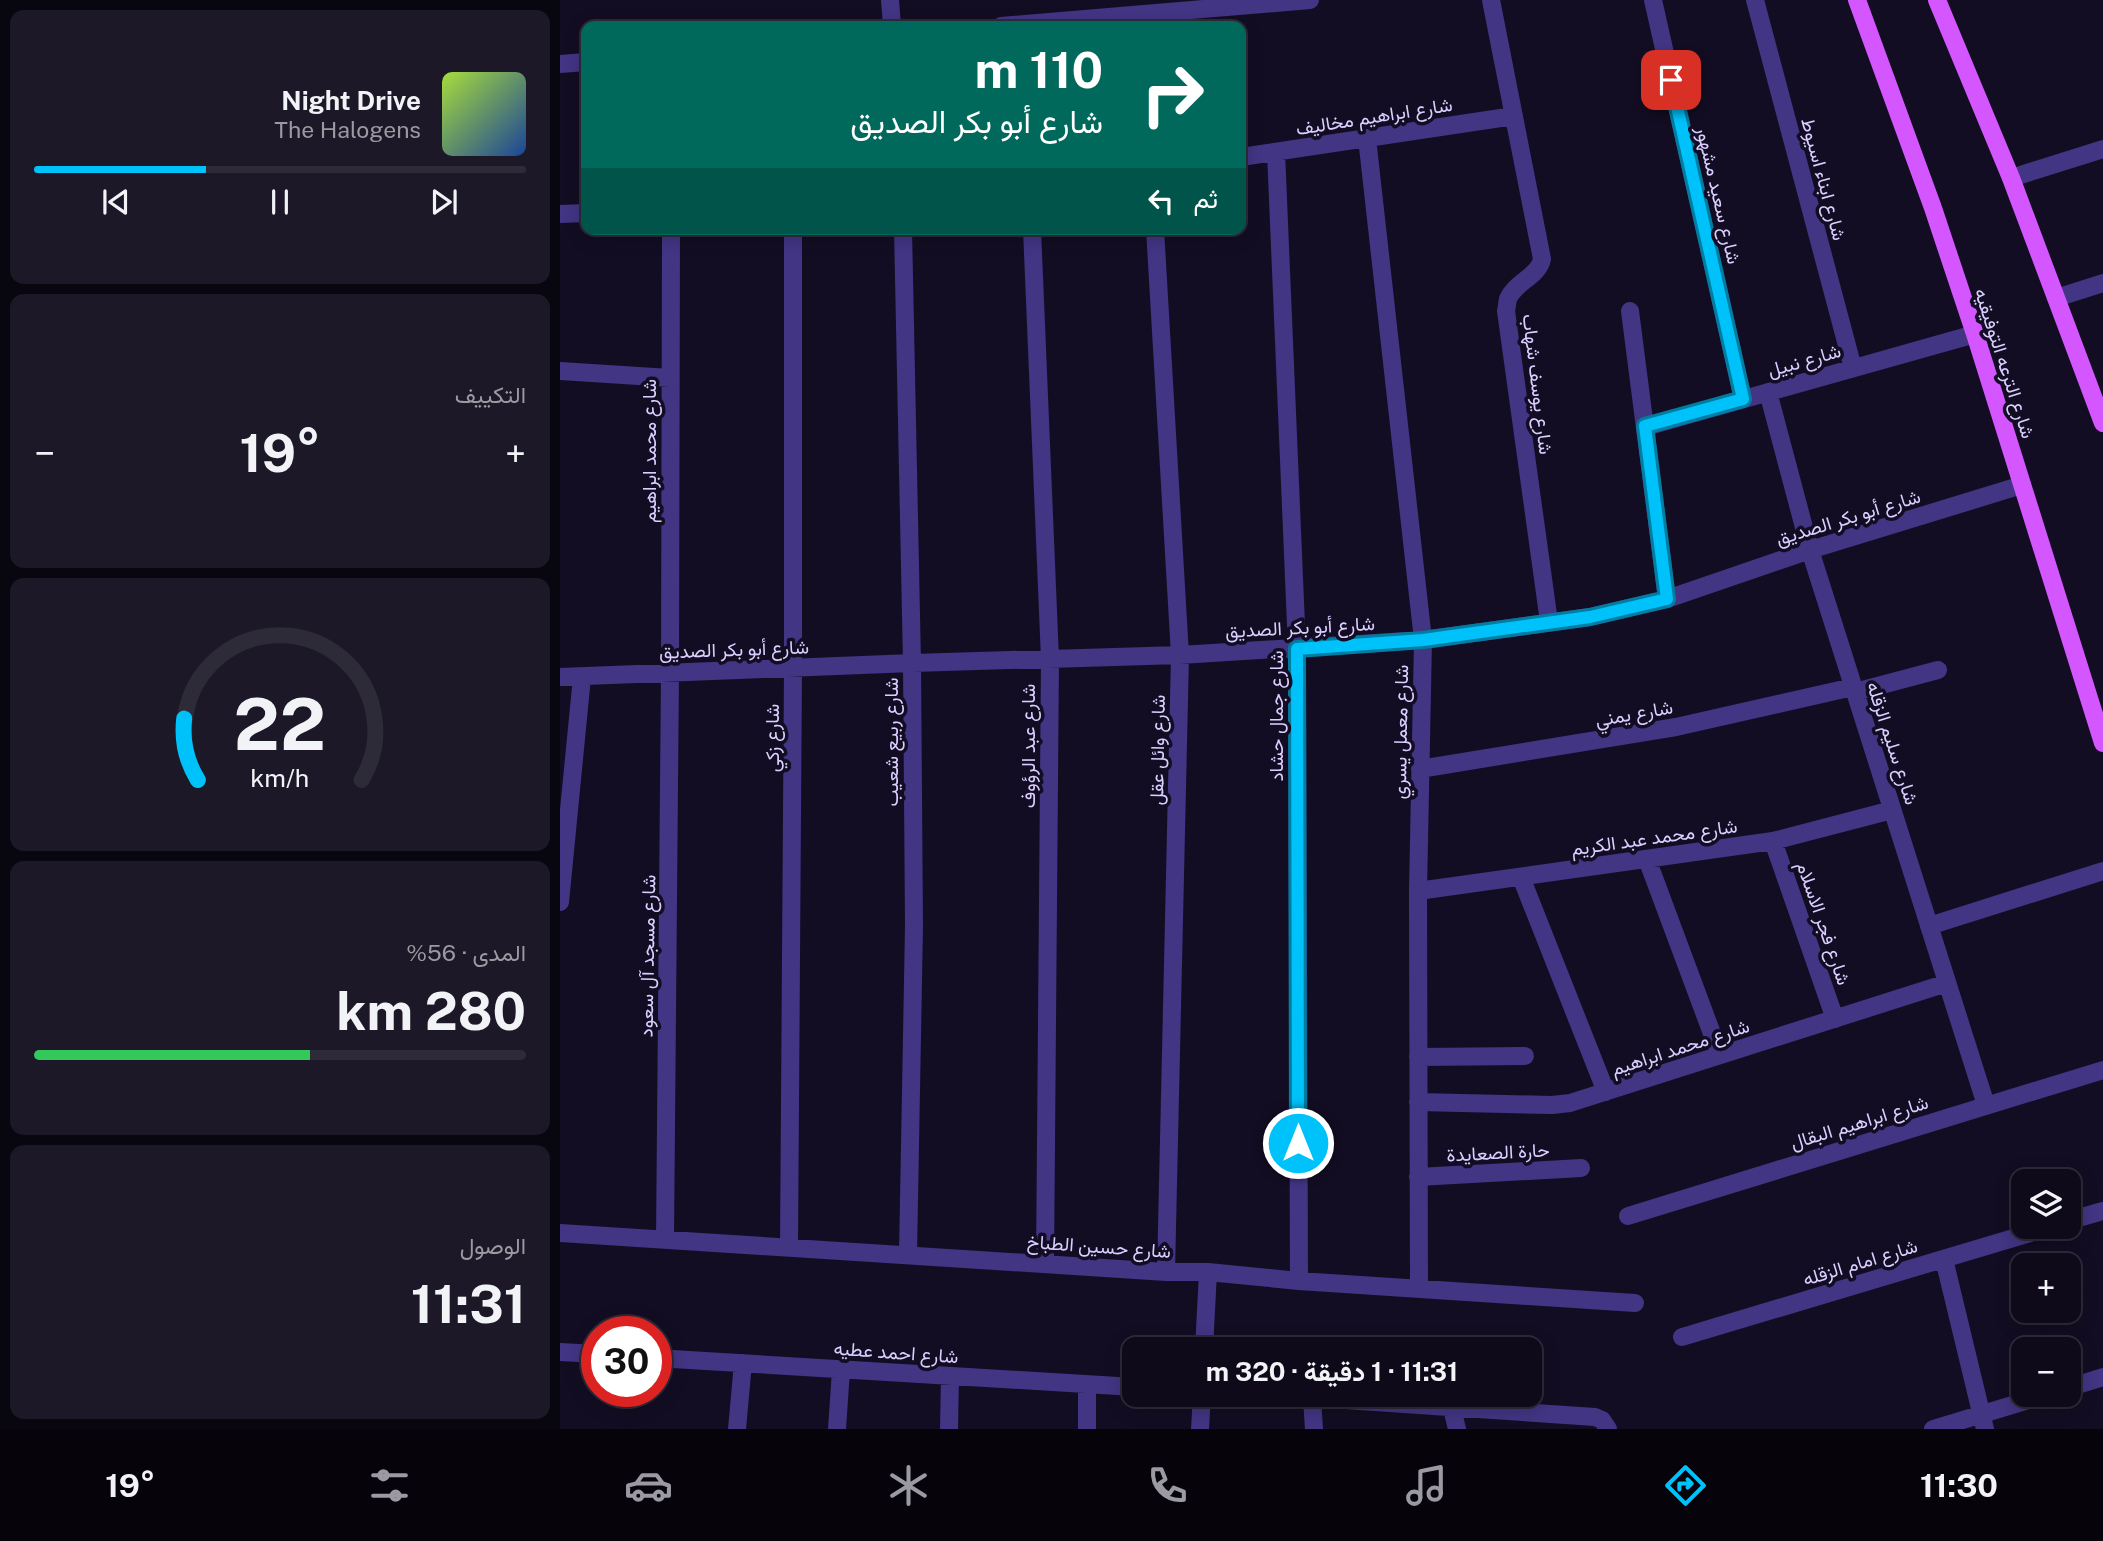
<!DOCTYPE html>
<html lang="ar">
<meta charset="utf-8">
<style>
:root{--surface:#0e0a1a;--page:#1c1827;--text:#f1f3f6;--muted:#9b9aa2;--line:#2e2b39;--accent:#00c2fa}
body{margin:0;font-family:"Public Sans",Vazirmatn,sans-serif;background:var(--page);color:var(--text);direction:rtl;height:100vh;display:flex;flex-direction:column;font-size:26px;white-space:nowrap}
*{box-sizing:border-box;margin:0}
p{font-size:23px;color:var(--muted)}
.icon{flex:none;width:38px;height:38px;fill:none;stroke:currentColor;stroke-width:2;stroke-linecap:round;stroke-linejoin:round}
.map{position:relative;flex:1;overflow:hidden;direction:ltr}
.details{display:flex;flex-direction:column;gap:10px;padding:10px;background:#08060e;width:560px}
.details>*{flex:none}
.guide{position:absolute;left:21px;top:21px;width:665px;height:214px;border-radius:14px;box-shadow:0 4px 18px #0003,0 0 0 2px var(--line);direction:rtl;background:#00695c;color:#fff;overflow:hidden}
.buttons{position:absolute;left:1451px;top:1169px;display:grid;gap:14px}
.buttons a{display:grid;place-items:center;width:70px;height:70px;border-radius:14px;background:var(--surface);box-shadow:0 4px 18px #0003,0 0 0 2px var(--line);font-size:35px}
.speed{position:absolute;left:21px;top:1316px;display:flex;gap:14px;font-size:35px;font-weight:700;text-align:center}
.speed>*{display:grid;place-content:center;width:91px;height:91px;border-radius:50%;background:var(--surface);box-shadow:0 4px 18px #0003,0 0 0 2px var(--line);line-height:1}
.speed .limit{border:10px solid #d22;background:#fff;color:#111}
.pin{position:absolute;display:grid;place-items:center;width:60px;height:60px;color:#fff;margin:-30px;border-radius:14px;box-shadow:0 4px 10px #0006}
.me{position:absolute;width:77px;margin:-38px;rotate:0deg;stroke-linejoin:round;filter:drop-shadow(0 0 5px #0008)}
.turn{display:flex;align-items:center;gap:24px;height:147px;padding:0 28px;font-size:32px}
.turn .icon{width:91px;height:91px;stroke-width:2.5}
.turn b{display:block;font-size:49px;line-height:60px}
.then{display:flex;align-items:center;height:66px;padding:0 28px;background:#0003;gap:14px;font-size:26px}
.big{font-size:52px;font-weight:700;line-height:1.1}
.details .tile{flex:1;display:flex;flex-direction:column;justify-content:center;gap:10px;min-width:0;padding:0 24px;border-radius:14px;background:var(--page)}
.details .dial{align-items:center;gap:0}
.dial svg{height:182px;overflow:visible;fill:none;stroke:var(--line);stroke-width:7;stroke-linecap:round;text-anchor:middle}
.dial text{fill:var(--text);stroke:none}
.song{display:flex;align-items:center;gap:21px}
.cover{width:84px;height:84px;border-radius:10px;background:linear-gradient(135deg,hsl(80 70% 55%),hsl(220 70% 35%))}
.played{height:7px;border-radius:4px;background:linear-gradient(90deg,var(--accent) 35%,var(--line) 35%)}
.keys{display:flex;justify-content:space-around;direction:ltr}
.heat{display:flex;justify-content:space-between;align-items:center;font-size:38px;direction:ltr}
.charge{height:10px;border-radius:5px;background:linear-gradient(90deg,#34c759 56%,var(--line) 0)}
.trip{position:absolute;left:562px;top:1337px;width:420px;height:70px;border-radius:14px;background:var(--surface);box-shadow:0 4px 18px #0003,0 0 0 2px var(--line);font-weight:700;line-height:70px;text-align:center;direction:rtl}
.tab-bar{display:flex;height:112px;justify-content:space-around;align-items:center;background:#06040a;color:var(--muted)}
.tab-bar .icon{width:49px;height:49px}
.tab-bar .active{color:var(--accent)}
.tab-bar b{font-size:32px;color:var(--text)}
main{display:flex;flex:1;min-height:0}
.map>svg:first-child{display:block}
.lines{fill:none;stroke-linecap:round;stroke-linejoin:round}
.minor{stroke:#423584;stroke-width:18}
.major{stroke:#d456ff;stroke-width:18}
.route-casing{stroke:#007ea2;stroke-width:18}
.route{stroke:#00c2fa;stroke-width:12}
.labels{text-anchor:middle;stroke-width:7;stroke-linejoin:round;paint-order:stroke}
.street-label{font-size:19px;fill:#dacfff;stroke:#130d23}
</style>
<main>
<div class="map">
<svg width="1543" height="1429" viewBox="0 0 1543 1429">
<rect width="100%" height="100%" fill="#130d23"/>
<g class="lines">
<path class="minor" d="M330 0 332 26
M931 0 982 259C979 276 955 282 948 299 947 303 947 307 946 311L989 622
M1093 0 1183 399
M1195 0 1293 368
M441 26 750 0
M0 64 26 62
M807 138 863 640 858 891 859 1288
M716 152 737 649 739 1281
M681 157 954 116
M1451 178 1543 149
M0 214 26 213
M343 229 352 663 354 926 348 1255
M472 229 490 659 485 1264
M595 229 620 655 606 1272
M1496 298 1543 283
M1070 311 1107 599
M0 371 110 378
M1208 392 1250 550 1426 1105
M1085 427 1415 334
M0 677 352 663 620 655 863 640 1030 617 1107 599 1250 550 1462 485
M1295 692 1378 670
M860 769 1116 727 1293 687
M1213 841 1275 1019
M1087 859 1160 1055
M961 877 1046 1092
M858 891 1213 841 1332 810
M0 902 22 677
M1369 926 1543 871
M858 1057 965 1056
M858 1102 992 1105 1010 1103 1387 983
M858 1177 1021 1168
M1068 1216 1543 1070
M1508 1221 1543 1211
M0 1233 606 1272H648L739 1281 1075 1303
M105 1239 110 673 111 229
M229 1247 233 668V229
M1384 1259 1425 1429
M1122 1337 1490 1227
M644 1349 648 1272
M0 1352 37 1354
M96 1358 574 1387
M1508 1388 1543 1377
M711 1395 1035 1417 1042 1420 1048 1429
M752 1398 754 1429
M892 1408 897 1429
M177 1429 183 1363
M277 1429 281 1370
M389 1429 390 1376
M527 1429V1385
M640 1429 642 1395
M1373 1429 1485 1395"/>
<path class="major" d="M1297 0 1373 208 1415 334 1543 743
M1377 0 1451 178 1543 423"/>
</g>
<g class="lines">
<defs>
<path id="route" d="M738 1143 737 649 863 640 1030 617 1107 599 1085 426 1183 399 1111 80"/>
</defs>
<use href="#route" class="route-casing"/>
<use href="#route" class="route"/>
</g>
<g class="labels">
<g class="street-label">
<text transform="translate(814 116) rotate(-9)" y="7">شارع ابراهيم مخاليف</text>
<text transform="translate(1264 179) rotate(75)" y="7">شارع ابناء اسيوط</text>
<text transform="translate(1159 195) rotate(77)" y="7">شارع سعيد مشهور</text>
<text transform="translate(1244 360) rotate(-16)" y="7">شارع نبيل</text>
<text transform="translate(1445 363) rotate(72)" y="7">شارع الترعه التوفيقيه</text>
<text transform="translate(978 384) rotate(83)" y="7">شارع يوسف شهاب</text>
<text transform="translate(89 451) rotate(-90)" y="7">شارع محمد ابراهيم</text>
<text transform="translate(1288 517) rotate(-17)" y="7">شارع أبو بكر الصديق</text>
<text transform="translate(740 627) rotate(-3)" y="7">شارع أبو بكر الصديق</text>
<text transform="translate(174 649) rotate(-2)" y="7">شارع أبو بكر الصديق</text>
<text transform="translate(1074 713) rotate(-10)" y="7">شارع يمني</text>
<text transform="translate(716 716) rotate(-90)" y="7">شارع جمال حشاد</text>
<text transform="translate(840 732) rotate(-89)" y="7">شارع معمل يسري</text>
<text transform="translate(212 738) rotate(-90)" y="7">شارع زكي</text>
<text transform="translate(331 742) rotate(-90)" y="7">شارع ربيع شعيب</text>
<text transform="translate(1333 743) rotate(72)" y="7">شارع سليم الزقله</text>
<text transform="translate(468 746) rotate(-90)" y="7">شارع عبد الرؤوف</text>
<text transform="translate(597 750) rotate(-89)" y="7">شارع وائل عقل</text>
<text transform="translate(1094 837) rotate(-8)" y="7">شارع محمد عبد الكريم</text>
<text transform="translate(1264 923) rotate(71)" y="7">شارع فجر الاسلام</text>
<text transform="translate(87 956) rotate(-89)" y="7">شارع مسجد آل سعود</text>
<text transform="translate(1120 1047) rotate(-18)" y="7">شارع محمد ابراهيم</text>
<text transform="translate(1299 1122) rotate(-17)" y="7">شارع ابراهيم البقال</text>
<text transform="translate(938 1152) rotate(-3)" y="7">حارة الصعايدة</text>
<text transform="translate(539 1246) rotate(4)" y="7">شارع حسين الطباخ</text>
<text transform="translate(1300 1262) rotate(-17)" y="7">شارع امام الزقله</text>
<text transform="translate(336 1352) rotate(4)" y="7">شارع احمد عطيه</text>
</g>
</g>
</svg>
<div class="buttons">
<a><svg class="icon" aria-label="layers" viewBox="0 0 24 24"><path d="M12 4l9 5-9 5-9-5zM3 14l9 5 9-5"/></svg></a>
<a>+</a>
<a>−</a>
</div>
<div class="speed"><div class="limit">30</div></div>
<div class="pin" style="left:1111px;top:80px;background:#d93025"><svg class="icon" aria-label="arrive" viewBox="0 0 24 24"><path d="M6 21V4h12l-3 4 3 4H6"/></svg></div>
<svg class="me" style="left:738px;top:1143px" viewBox="-20 -20 40 40"><circle r="17" fill="#00c2fa" stroke="#fff" stroke-width="3"/><path d="M0-11L8 9 0 5-8 9z" fill="#fff"/></svg>
<div class="trip">11:31 · 1 دقيقة · 320 m</div>
<div class="guide">
<div class="turn"><svg class="icon" aria-label="right" viewBox="0 0 24 24"><path d="M7 20v-9h11M14 6l5 5-5 5"/></svg><div><b>110 m</b>شارع أبو بكر الصديق</div></div>
<div class="then">ثم<svg class="icon" aria-label="left" viewBox="0 0 24 24"><path d="M17 20v-9H6M10 6l-5 5 5 5"/></svg></div>
</div>
</div>
<section class="details">
<div class="tile">
<div class="song"><i class="cover"></i><div><b>Night Drive</b><p>The Halogens</p></div></div>
<div class="played"></div>
<div class="keys"><svg class="icon" aria-label="previous" viewBox="0 0 24 24"><path d="M18 5L8 12l10 7zM5 5v14"/></svg><svg class="icon" aria-label="pause" viewBox="0 0 24 24"><path d="M8 5v14M16 5v14"/></svg><svg class="icon" aria-label="next" viewBox="0 0 24 24"><path d="M6 5l10 7-10 7zM19 5v14"/></svg></div>
</div>
<div class="tile"><p>التكييف</p>
<div class="heat"><a>−</a><b class="big">19°</b><a>+</a></div>
</div>
<div class="tile dial"><svg viewBox="0 0 100 80">
<path d="M14 69A42 42 0 1 1 86 69"/>
<path d="M14 69A42 42 0 0 1 8 42" stroke="#00c2fa"/>
<text x="50" y="56" font-size="32" font-weight="700">22</text>
<text x="50" y="72" font-size="11">km/h</text>
</svg></div>
<div class="tile"><p>المدى · 56%</p><b class="big">280 km</b><div class="charge"></div></div>
<div class="tile"><p>الوصول</p><b class="big">11:31</b></div>
</section>
</main>
<nav class="tab-bar">
<b>11:30</b>
<svg class="icon active" aria-label="directions" viewBox="0 0 24 24"><path d="M12 3l9 9-9 9-9-9zM9 14v-3h6M13 9l2 2-2 2"/></svg>
<svg class="icon" aria-label="music" viewBox="0 0 24 24"><path d="M9 18V5l10-2v13"/><circle cx="6" cy="18" r="3"/><circle cx="16" cy="16" r="3"/></svg>
<svg class="icon" aria-label="phone" viewBox="0 0 24 24"><path d="M5 4h4l2 5-3 2q2 4 5 5l2-3 5 2v4C11 20 4 13 5 4z"/></svg>
<svg class="icon" aria-label="climate" viewBox="0 0 24 24"><path d="M12 3v18M4 7l16 10M4 17L20 7"/></svg>
<svg class="icon" aria-label="car" viewBox="0 0 24 24"><path d="M5 17H2v-5l4-1 3-4h7l3 4 3 1v5h-3M9 17h6M6 11h13"/><circle cx="7" cy="17" r="2"/><circle cx="17" cy="17" r="2"/></svg>
<svg class="icon" aria-label="filters" viewBox="0 0 24 24"><path d="M4 7h16M4 17h16"/><circle cx="9" cy="7" r="2"/><circle cx="15" cy="17" r="2"/></svg>
<b>19°</b>
</nav>
